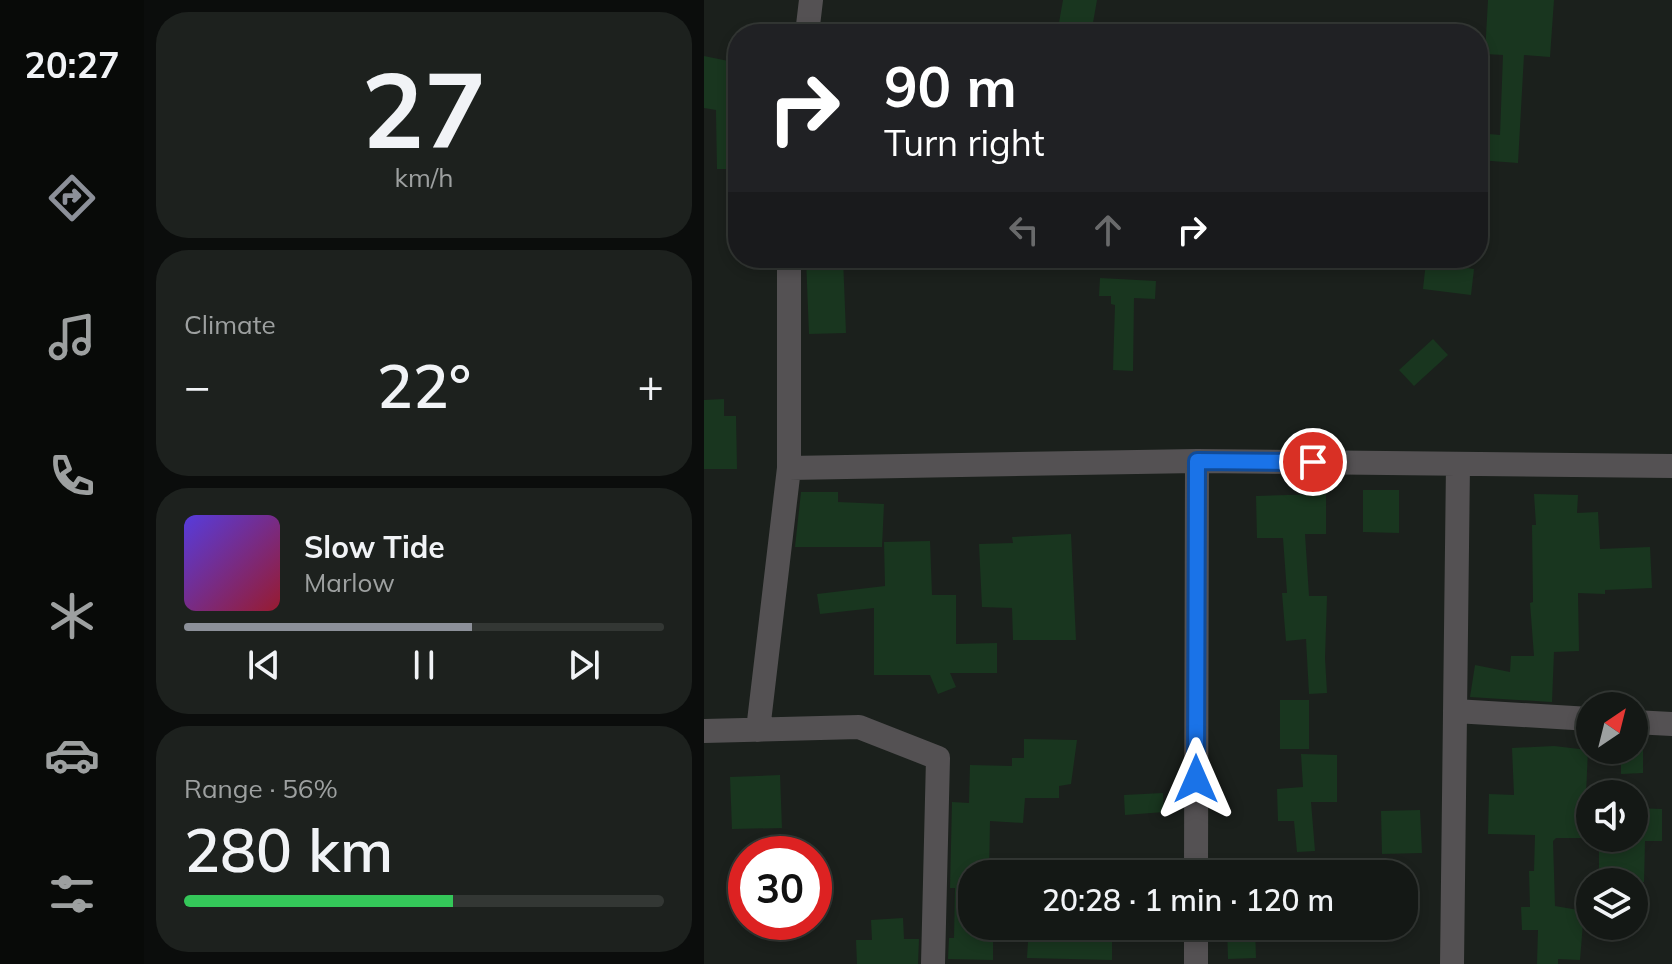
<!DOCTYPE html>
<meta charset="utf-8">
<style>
:root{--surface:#141815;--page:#1d211e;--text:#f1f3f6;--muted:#9da0a0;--line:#333734;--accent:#8c9099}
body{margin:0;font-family:Mulish,sans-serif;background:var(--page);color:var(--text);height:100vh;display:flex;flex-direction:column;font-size:30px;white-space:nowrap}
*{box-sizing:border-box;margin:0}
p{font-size:26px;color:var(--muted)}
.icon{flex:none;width:44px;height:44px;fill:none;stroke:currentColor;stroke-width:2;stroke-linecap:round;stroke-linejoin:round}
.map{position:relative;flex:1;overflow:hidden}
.panel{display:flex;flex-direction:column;gap:12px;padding:12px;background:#0b0d0c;width:560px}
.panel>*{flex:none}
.guide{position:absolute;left:24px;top:24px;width:760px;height:244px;border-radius:32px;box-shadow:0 4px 12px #0003,0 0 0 2px var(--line);background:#202124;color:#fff;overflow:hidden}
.needle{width:52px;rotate:35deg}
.tools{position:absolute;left:872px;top:692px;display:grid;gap:16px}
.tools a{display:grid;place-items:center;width:72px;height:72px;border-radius:50%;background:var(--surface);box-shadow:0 4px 12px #0003,0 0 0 2px var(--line);font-size:40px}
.speed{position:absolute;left:24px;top:836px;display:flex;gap:16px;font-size:40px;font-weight:700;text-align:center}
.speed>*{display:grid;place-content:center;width:104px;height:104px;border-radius:50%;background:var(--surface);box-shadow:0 4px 12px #0003,0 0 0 2px var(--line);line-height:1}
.speed .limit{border:12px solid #d22;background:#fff;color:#111}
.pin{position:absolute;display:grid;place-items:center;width:68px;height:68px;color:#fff;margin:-34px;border:4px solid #fff;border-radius:50%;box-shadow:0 2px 8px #0007}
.me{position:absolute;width:88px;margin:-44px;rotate:0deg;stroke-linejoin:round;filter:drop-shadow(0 0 6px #0008)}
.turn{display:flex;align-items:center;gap:28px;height:168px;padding:0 24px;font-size:36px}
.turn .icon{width:104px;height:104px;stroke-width:2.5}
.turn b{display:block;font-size:56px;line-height:68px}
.lanes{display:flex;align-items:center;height:76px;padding:0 24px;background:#0003;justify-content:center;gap:40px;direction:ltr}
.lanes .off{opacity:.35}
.big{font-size:60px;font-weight:600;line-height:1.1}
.panel .tile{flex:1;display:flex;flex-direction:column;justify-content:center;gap:12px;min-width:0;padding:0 28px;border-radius:32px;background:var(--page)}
.panel .dial{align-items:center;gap:0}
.dial b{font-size:104px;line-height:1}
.song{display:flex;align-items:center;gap:24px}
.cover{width:96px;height:96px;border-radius:12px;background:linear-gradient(135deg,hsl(250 70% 55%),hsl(350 70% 35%))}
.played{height:8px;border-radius:4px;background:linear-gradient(90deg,var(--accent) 60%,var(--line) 60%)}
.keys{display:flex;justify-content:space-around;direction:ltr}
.heat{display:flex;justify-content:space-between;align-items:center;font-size:44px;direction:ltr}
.charge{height:12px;border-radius:6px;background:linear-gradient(90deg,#34c759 56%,var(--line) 0)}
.trip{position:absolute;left:254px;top:860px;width:460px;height:80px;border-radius:32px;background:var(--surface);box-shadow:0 4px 12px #0003,0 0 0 2px var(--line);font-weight:600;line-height:80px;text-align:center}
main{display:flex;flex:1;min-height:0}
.tabs{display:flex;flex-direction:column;width:144px;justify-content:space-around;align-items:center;background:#080a08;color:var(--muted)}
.tabs .icon{width:56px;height:56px}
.tabs .on{color:var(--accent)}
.tabs b{font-size:36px;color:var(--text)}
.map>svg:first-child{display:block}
.building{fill:#19361f}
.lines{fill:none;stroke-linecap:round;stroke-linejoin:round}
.street{stroke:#545153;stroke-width:24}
.route-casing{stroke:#114b97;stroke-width:20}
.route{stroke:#1a73e8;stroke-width:14}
</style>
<main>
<nav class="tabs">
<b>20:27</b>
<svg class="icon on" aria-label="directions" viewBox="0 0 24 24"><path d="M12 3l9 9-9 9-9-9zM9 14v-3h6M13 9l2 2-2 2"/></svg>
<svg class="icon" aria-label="music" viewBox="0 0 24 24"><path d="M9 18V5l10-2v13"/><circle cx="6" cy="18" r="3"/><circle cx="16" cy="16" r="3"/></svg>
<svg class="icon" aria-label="phone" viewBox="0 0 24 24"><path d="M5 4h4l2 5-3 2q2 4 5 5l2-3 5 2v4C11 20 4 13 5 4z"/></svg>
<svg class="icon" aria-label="climate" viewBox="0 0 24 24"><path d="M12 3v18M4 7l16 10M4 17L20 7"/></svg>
<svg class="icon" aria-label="car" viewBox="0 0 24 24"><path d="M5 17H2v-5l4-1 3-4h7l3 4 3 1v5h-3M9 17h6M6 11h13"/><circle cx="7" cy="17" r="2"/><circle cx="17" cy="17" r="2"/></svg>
<svg class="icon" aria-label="filters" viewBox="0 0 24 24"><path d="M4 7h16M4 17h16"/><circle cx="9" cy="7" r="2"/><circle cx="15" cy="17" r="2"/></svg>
</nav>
<section class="panel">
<div class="tile dial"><b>27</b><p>km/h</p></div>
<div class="tile"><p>Climate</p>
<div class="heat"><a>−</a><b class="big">22°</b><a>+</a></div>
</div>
<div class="tile">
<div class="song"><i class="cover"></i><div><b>Slow Tide</b><p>Marlow</p></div></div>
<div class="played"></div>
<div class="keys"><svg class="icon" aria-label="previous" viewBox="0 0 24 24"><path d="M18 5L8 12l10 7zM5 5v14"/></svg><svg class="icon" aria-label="pause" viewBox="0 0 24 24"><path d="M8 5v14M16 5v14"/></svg><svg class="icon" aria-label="next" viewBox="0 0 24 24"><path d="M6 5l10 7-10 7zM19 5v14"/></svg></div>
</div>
<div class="tile"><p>Range · 56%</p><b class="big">280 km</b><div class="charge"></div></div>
</section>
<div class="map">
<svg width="968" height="964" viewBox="0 0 968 964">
<rect width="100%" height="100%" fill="#1b201c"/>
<path class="building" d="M359 0H393L387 34H353Z
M784 0H850L846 57 820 55 814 163 774 160V133L796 135 799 55 781 54Z
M0 56 34 63V169H13L12 110 0 108Z
M102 258H139L142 333 105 334Z
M722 262 770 269 767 295 719 289Z
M396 278 452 281 451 299 430 298 429 371 409 370 411 305 407 304V296H395Z
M729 339 744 355 710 386 695 370Z
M20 399V416H32L33 469H0V400Z
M659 490H695V533L659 532Z
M97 492H134V502L180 504 178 547H91Z
M622 494V534H601L605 596H623L621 658 623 693 605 694 602 639 582 641 578 593H583L579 538H553L552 496Z
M830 494 874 495 873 513 894 512 896 549 946 547 948 588 901 590V594L874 593 875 651 850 652 848 702 766 697 771 665 806 672 807 656H830L826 603 829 602 828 525H832Z
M367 534 372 640H309L308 608 278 607 275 544 309 543 308 537Z
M226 541 228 595H252V644L293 643V673H246L252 687 234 694 226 675H170V608L116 614 113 594 181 586 180 542Z
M576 700H605V749H576Z
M320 739 373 740 367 784 355 786V798H321L319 823 286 821 285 874H268V926H289V960L244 959 245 938H250L251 888H246L248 802 265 803 266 765 308 766V758H320Z
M850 746 884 750 880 838H852L849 841 851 906 880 911 876 960 854 959V964H833L834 930H818L817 907H826L825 871H830L831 835 784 834 785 794 810 795 808 748Z
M917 750H939V773L917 774Z
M597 754 633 755V802H607L611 851 593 852 590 821H574L573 789 599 787Z
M76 775 78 828 28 829 26 777Z
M459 793 460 812 421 815 420 795Z
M930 808 958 809V841H941L940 882H895V851H916V838H930Z
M716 810 718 853 678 854 677 811Z
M199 918 200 939H215L214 964H153L152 940H168L167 920Z
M325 926H368V939H408V960L323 958Z
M523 926H551L552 958 524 959Z"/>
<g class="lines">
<path class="street" d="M103 34 107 0
M85 468 493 461 968 466
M751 711 886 719
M930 722 968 724
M54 730 85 468V258
M0 731 155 727 234 758 229 964
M492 874 493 461
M492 964V926
M748 964 754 464"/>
</g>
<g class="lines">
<defs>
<path id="route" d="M492 779 493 461 609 462"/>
</defs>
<use href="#route" class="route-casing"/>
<use href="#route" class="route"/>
</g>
</svg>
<div class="tools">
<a><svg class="needle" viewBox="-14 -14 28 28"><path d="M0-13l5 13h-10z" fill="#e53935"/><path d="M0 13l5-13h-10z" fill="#9da0a0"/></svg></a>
<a><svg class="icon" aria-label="sound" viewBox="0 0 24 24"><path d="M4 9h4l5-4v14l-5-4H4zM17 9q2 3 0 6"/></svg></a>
<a><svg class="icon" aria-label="layers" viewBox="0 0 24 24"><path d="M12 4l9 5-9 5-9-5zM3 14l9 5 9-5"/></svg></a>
</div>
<div class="speed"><div class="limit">30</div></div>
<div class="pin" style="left:609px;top:462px;background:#d93025"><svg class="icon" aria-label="arrive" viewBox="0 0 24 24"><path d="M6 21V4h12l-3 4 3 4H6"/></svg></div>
<svg class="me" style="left:492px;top:779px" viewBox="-20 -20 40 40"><path d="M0-17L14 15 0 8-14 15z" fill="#1a73e8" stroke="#fff" stroke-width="4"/></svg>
<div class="trip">20:28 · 1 min · 120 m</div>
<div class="guide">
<div class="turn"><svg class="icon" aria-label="right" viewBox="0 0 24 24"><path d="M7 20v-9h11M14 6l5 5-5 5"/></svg><div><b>90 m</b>Turn right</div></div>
<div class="lanes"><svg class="icon off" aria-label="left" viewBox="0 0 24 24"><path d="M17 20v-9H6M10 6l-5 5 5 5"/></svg><svg class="icon off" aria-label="ahead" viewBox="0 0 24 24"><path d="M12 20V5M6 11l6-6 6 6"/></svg><svg class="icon" aria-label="right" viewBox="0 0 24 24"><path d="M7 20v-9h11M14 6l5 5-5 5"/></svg></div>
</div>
</div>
</main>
